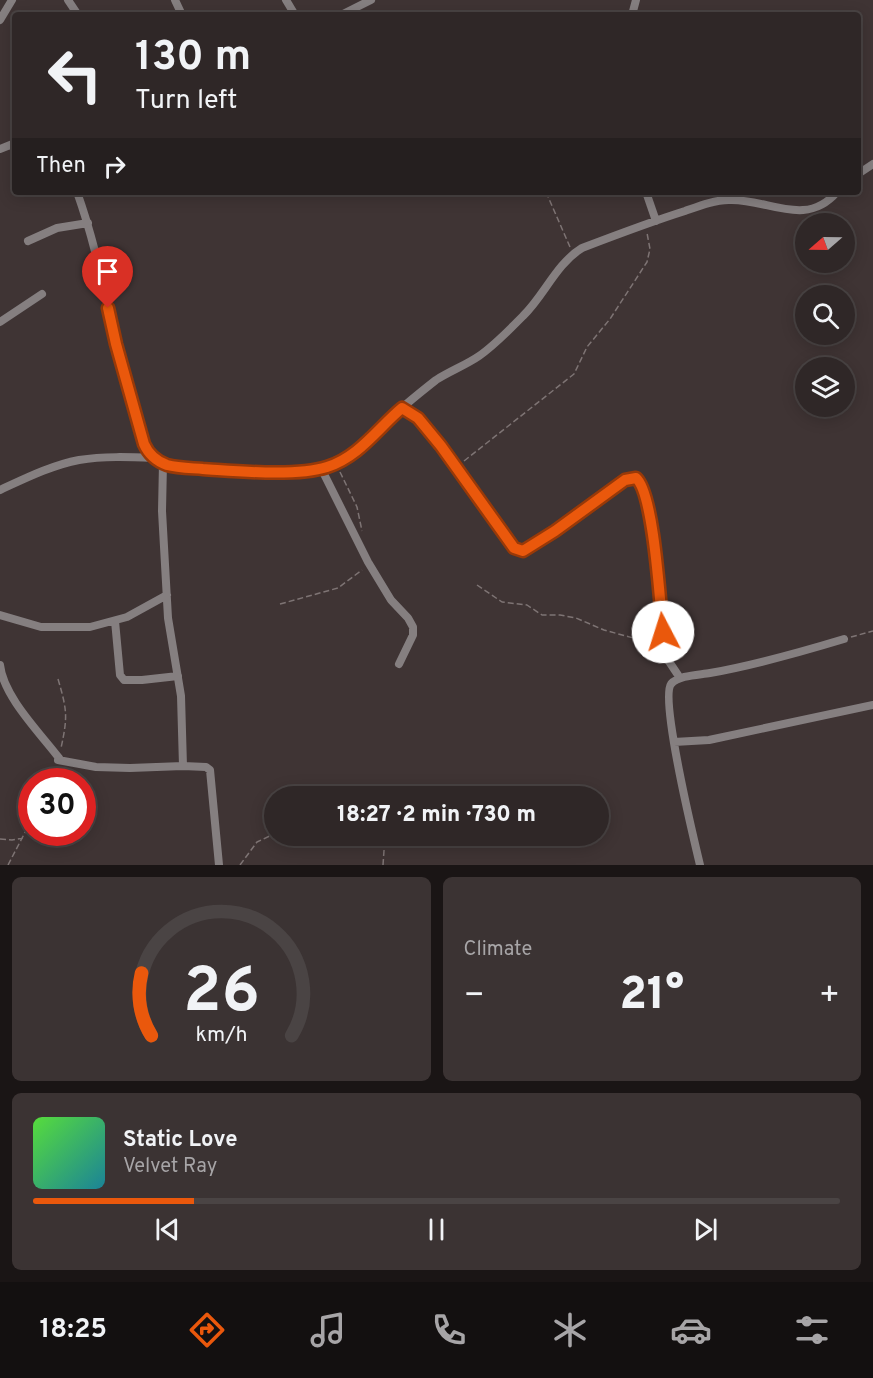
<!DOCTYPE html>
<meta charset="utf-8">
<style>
:root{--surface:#2f2727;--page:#3b3333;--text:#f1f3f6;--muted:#a7a5a7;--line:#4a4444;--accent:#ea580c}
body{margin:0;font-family:Overpass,sans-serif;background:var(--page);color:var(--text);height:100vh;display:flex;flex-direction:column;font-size:22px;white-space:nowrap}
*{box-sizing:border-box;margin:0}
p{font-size:20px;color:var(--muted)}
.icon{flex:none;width:33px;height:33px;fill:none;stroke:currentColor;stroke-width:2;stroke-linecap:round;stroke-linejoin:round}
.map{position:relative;height:865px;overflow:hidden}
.sheet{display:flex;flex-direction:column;gap:12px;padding:12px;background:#1a1515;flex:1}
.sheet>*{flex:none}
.hud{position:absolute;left:12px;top:12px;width:849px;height:183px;border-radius:6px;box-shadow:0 3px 15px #0003,0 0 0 2px var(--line);background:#2f2727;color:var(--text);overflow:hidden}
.needle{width:39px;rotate:250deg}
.buttons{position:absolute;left:795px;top:213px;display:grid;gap:12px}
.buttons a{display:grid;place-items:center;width:60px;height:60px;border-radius:50%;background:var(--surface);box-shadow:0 3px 15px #0003,0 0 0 2px var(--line);font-size:30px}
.speed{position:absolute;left:18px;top:768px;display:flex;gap:12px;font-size:30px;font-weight:700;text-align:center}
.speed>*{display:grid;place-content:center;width:78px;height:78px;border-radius:50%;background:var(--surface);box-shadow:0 3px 15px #0003,0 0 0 2px var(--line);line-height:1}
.speed .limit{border:9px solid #d22;background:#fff;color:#111}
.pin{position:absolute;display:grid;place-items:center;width:51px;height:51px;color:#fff;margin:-62px -26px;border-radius:50% 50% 50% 0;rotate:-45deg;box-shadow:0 0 6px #0007}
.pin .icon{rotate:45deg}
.me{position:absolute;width:66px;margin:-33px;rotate:355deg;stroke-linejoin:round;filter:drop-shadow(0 0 4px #0008)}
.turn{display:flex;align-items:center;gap:21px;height:126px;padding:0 24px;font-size:27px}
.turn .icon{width:78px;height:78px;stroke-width:2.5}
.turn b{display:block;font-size:42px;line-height:51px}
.then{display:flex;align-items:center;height:57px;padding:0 24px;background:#0003;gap:12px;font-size:22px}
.big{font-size:45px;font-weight:800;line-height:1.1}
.sheet .tile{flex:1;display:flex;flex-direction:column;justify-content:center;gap:9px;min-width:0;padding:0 21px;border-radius:9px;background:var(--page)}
.sheet .dial{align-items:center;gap:0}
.dial svg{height:156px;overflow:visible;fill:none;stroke:var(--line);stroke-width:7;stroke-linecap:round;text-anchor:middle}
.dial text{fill:var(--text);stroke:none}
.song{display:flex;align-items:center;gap:18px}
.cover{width:72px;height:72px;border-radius:9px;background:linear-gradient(135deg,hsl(110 70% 55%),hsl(190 70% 35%))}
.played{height:6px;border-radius:3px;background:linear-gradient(90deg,var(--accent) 20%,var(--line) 20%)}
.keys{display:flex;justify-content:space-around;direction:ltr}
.heat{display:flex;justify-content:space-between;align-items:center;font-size:33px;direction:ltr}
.sheet .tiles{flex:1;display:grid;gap:12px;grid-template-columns:1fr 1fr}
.tile:last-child{grid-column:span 2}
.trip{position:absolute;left:264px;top:786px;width:345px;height:60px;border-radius:30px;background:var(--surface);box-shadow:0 3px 15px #0003,0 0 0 2px var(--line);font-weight:800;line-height:60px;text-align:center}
.tabs{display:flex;height:96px;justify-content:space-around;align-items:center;background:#131010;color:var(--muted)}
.tabs .icon{width:42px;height:42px}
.tabs .current{color:var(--accent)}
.tabs b{font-size:27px;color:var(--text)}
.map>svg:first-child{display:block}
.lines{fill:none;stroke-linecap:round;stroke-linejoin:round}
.path{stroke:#7e7474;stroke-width:1.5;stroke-dasharray:6 3;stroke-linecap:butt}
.service{stroke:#857f80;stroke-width:4}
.minor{stroke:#857f80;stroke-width:8}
.route-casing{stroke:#983908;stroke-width:15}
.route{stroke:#ea580c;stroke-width:10}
</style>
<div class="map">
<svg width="873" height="865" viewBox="0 0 873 865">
<rect width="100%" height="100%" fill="#3f3434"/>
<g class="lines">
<path class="path" d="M546 192 570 247
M464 461 574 374 587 347 610 319 647 262 650 249 647 233
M340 472 357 507 362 531
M477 585 502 602 527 605 542 615H560L576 618 604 630 655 644
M280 604 338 588 362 570
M851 637 873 631
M58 679C67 710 68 716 61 748
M46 782 54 767
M0 839 12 840 23 838
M8 865 32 819
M240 865 257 842 274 834
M383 865 385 836"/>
<path class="service" d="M10 145 15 157"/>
<path class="minor" d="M68 0 78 15
M175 0 182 15
M286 0 295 15
M341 15 371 0
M632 15 636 0
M0 20 12 0
M0 149 15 143
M858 174 873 164
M77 192C101 259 111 329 131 398 136 414 138 435 146 450 159 471 193 468 213 470 245 472 296 476 326 467 355 458 374 435 394 415 407 403 422 391 436 380 450 371 466 365 479 356 495 345 509 330 523 316 544 296 556 264 582 248 616 235 650 222 685 211 699 206 714 200 729 200 767 198 805 229 837 192
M646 192 656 221
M28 241 57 228 88 223
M0 322 42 294
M402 408 418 418 441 446 515 548 519 551 530 548 625 480 636 478 641 482 655 550 664 647 668 660 680 678
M163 463 162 511 168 618 181 696 183 766 206 767 210 770 219 865
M321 468 368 562 391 600 408 618 413 627V635L399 664
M0 490C24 479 52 465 79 460 104 456 129 457 154 458
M0 615 41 627H90L127 617 167 595
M115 621 120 675 124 680H142L178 676
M0 665C3 696 40 733 59 758
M674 742 709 740 873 705
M58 760 96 767 130 768 183 766
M700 865C694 840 660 699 671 684 679 675 699 675 710 673 755 665 801 652 844 639"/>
</g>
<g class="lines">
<defs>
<path id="route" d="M108 308 116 344 144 444C148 453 156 461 167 465 178 468 191 468 203 469 236 471 296 477 327 467 359 457 378 428 402 408L418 418 441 446 514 548 523 551 555 531 625 480 636 478C654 493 660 605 663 632"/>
</defs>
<use href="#route" class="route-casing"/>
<use href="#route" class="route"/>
</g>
</svg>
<div class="buttons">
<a><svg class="needle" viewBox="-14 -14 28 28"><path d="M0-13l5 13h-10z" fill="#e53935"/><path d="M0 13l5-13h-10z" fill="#a7a5a7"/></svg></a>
<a><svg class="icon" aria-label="search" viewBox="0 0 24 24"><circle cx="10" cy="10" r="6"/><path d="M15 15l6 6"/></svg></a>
<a><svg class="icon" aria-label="layers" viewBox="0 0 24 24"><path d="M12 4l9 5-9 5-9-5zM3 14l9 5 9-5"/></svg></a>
</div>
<div class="speed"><div class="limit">30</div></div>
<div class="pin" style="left:108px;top:308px;background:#d93025"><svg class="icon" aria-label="arrive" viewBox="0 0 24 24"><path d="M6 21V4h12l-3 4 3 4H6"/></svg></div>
<svg class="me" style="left:663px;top:632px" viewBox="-20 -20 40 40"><circle r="19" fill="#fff"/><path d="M0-13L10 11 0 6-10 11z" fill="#ea580c"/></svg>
<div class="trip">18:27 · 2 min · 730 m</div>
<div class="hud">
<div class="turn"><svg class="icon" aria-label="left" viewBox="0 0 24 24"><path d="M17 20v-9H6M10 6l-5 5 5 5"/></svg><div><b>130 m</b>Turn left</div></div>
<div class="then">Then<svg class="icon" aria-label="right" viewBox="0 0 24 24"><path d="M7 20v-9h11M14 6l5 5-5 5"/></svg></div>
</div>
</div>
<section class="sheet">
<div class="tiles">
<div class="tile dial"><svg viewBox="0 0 100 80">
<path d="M14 69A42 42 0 1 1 86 69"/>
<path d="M14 69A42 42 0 0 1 9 37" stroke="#ea580c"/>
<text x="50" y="56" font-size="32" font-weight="700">26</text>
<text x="50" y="72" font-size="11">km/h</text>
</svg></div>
<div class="tile"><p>Climate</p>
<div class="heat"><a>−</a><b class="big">21°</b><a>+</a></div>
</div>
<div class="tile">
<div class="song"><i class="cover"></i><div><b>Static Love</b><p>Velvet Ray</p></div></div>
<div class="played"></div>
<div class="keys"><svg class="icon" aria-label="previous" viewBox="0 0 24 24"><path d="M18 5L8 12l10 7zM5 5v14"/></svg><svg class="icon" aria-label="pause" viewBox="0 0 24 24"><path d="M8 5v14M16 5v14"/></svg><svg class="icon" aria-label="next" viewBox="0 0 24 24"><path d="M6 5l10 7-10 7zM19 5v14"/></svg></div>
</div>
</div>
</section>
<nav class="tabs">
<b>18:25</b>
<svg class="icon current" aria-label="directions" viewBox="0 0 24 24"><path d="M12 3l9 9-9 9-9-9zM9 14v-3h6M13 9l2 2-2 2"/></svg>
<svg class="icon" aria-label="music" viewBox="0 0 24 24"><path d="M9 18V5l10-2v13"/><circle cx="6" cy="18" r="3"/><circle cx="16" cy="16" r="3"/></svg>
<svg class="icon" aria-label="phone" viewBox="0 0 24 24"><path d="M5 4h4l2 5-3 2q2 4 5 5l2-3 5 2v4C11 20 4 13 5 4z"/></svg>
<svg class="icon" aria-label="climate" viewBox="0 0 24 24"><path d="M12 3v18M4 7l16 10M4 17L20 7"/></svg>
<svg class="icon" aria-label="car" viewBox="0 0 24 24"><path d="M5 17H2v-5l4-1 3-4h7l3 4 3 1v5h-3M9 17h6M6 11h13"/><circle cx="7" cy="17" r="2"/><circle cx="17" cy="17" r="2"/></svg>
<svg class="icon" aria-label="filters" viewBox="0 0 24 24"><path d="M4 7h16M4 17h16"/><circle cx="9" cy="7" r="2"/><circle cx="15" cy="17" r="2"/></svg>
</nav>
